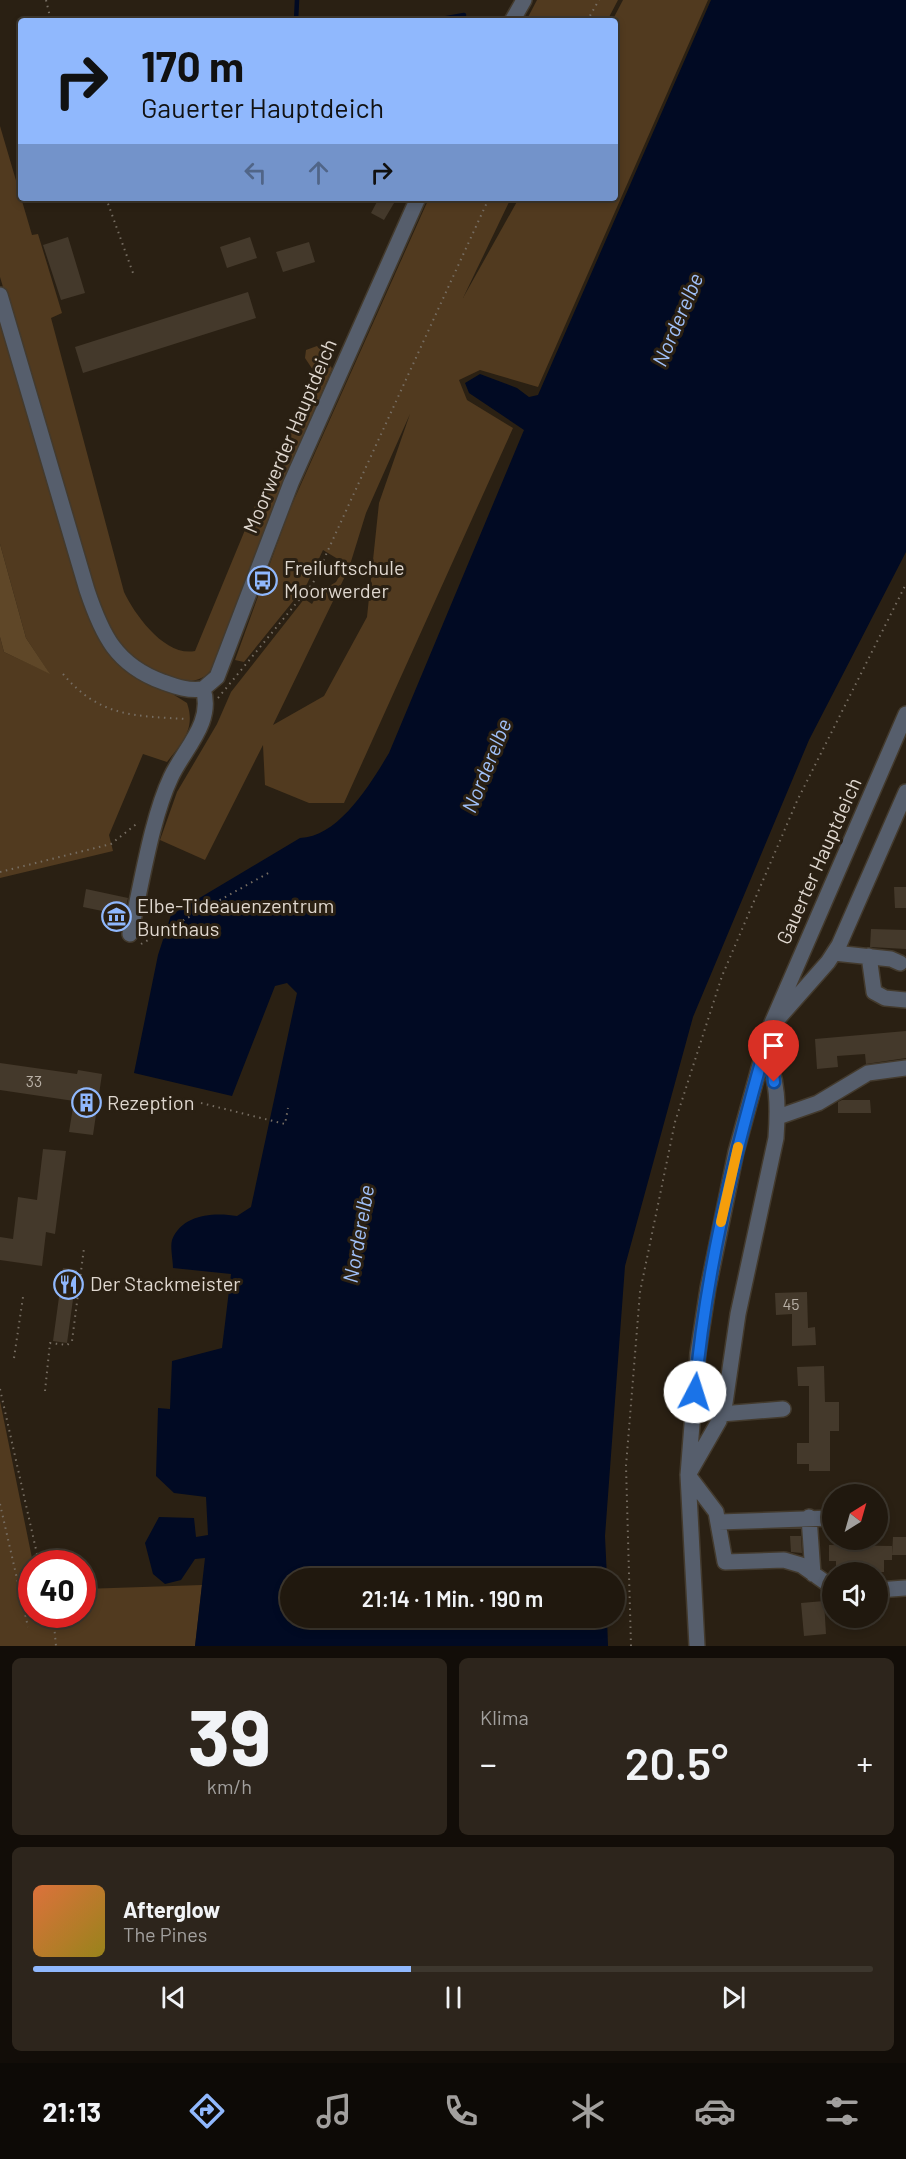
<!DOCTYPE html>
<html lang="de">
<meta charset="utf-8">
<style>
:root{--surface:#20180e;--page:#2d251c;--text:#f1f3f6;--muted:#a2a09e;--line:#3d372e;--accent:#90b8fd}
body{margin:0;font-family:Barlow,sans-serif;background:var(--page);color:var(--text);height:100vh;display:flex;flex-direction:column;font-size:22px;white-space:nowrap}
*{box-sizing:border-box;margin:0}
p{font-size:20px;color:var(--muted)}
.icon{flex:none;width:33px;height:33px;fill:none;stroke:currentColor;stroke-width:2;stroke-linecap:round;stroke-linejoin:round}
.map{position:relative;height:1646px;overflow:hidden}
.panel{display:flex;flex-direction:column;gap:12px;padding:12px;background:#120d08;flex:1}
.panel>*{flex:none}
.top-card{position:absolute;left:18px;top:18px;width:600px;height:183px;border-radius:6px;box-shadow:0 3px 9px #0003,0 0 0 2px var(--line);background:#90b8fd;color:#111;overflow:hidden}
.needle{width:39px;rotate:37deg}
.buttons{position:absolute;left:822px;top:1484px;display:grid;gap:12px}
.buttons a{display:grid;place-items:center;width:66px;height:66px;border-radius:50%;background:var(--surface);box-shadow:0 3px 9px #0003,0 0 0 2px var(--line);font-size:30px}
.speed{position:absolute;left:18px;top:1550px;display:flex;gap:12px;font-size:30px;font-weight:700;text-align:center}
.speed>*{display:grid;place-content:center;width:78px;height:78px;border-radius:50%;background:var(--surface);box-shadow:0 3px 9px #0003,0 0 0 2px var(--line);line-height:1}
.speed .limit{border:9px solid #d22;background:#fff;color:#111}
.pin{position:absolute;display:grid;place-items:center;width:51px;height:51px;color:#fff;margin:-62px -26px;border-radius:50% 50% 50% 0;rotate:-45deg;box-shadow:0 0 6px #0007}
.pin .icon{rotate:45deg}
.me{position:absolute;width:66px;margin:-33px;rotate:5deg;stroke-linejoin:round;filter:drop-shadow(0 0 4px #0008)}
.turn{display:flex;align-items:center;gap:21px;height:126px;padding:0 24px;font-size:27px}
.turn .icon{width:78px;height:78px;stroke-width:2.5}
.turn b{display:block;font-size:42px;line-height:51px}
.lanes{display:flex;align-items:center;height:57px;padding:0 24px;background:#0003;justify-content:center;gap:30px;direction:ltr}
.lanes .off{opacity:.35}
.big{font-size:45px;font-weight:600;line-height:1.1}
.panel .widget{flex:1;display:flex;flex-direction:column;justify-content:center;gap:9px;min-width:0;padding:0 21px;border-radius:9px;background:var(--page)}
.panel .dial{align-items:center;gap:0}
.dial b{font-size:78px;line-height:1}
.song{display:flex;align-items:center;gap:18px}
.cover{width:72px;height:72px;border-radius:9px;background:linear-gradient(135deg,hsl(20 70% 55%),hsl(50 70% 35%))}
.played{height:6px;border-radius:3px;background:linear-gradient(90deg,var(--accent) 45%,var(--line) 45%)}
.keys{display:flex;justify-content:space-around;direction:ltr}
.heat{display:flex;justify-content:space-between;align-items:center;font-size:33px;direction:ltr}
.panel .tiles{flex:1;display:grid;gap:12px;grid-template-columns:1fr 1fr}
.widget:last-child{grid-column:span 2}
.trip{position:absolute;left:280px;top:1568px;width:345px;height:60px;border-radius:30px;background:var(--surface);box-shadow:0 3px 9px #0003,0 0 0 2px var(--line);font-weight:600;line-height:60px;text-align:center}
.tab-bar{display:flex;height:96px;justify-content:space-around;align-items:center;background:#0d0a06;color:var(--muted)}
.tab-bar .icon{width:42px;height:42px}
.tab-bar .active{color:var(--accent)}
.tab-bar b{font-size:27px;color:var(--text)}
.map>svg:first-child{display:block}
.green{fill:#513a1f;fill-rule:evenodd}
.forest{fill:#5f4728}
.water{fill:#010a23}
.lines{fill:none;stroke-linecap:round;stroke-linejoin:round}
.stream{stroke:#010a23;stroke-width:4.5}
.building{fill:#44392b}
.minor-casing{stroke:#433a2d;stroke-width:18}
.path{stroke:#766d62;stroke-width:2;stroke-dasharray:1.5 4.5;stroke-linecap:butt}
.minor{stroke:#565e6c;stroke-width:15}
.route-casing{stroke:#114b97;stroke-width:15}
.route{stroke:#1a73e8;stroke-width:10}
.slow{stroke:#f59e0b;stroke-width:10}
.labels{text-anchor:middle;stroke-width:6;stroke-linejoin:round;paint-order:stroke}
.number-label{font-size:16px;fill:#b8b0a6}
.street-label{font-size:20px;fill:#dfd7cf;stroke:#2a2013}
.poi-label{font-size:20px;fill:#dfd7cf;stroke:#2a2013;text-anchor:start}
.water-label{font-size:21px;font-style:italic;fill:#a0c0f8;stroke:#2a2013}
</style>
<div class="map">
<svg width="906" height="1646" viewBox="0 0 906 1646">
<rect width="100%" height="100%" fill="#2a2013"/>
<path class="green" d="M537 0H618L607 21H526Z
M623 0H708L538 387 480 370 459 380 467 400 513 428 344 803H309L265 785 263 745 205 860 160 840 177 792 217 724 231 692 312 589 306 600 312 604 318 593 336 582 346 564 323 550 307 584 244 662 235 660 289 511 429 198H511L463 298 519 198H615V21H612ZM410 414 379 503 367 617 324 696 273 725 349 568 366 513Z
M0 126 32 235 38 234 62 313 51 318 124 592C135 615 165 657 195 651L271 467 281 456 315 373 305 358 306 350 317 346 327 356 332 369 285 478 213 667C195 699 141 669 124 650 111 635 105 618 97 601L0 277Z
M0 320 98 637 113 657 187 703C196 729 182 743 167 762L143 754 109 835 113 851 0 878V637L4 652 49 673 26 638 0 544Z
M0 1401 33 1563 32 1614H82L83 1589 202 1585 195 1646H0Z"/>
<path class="forest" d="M0 544 26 638 50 674 4 652 0 637Z"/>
<path class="water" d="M711 0H906V552L809 740 693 1017 625 1266 605 1536 607 1578H291V1617H607L608 1646H195L205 1558 195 1559 181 1580 165 1584 153 1574 145 1543 159 1517 194 1518 196 1537 208 1535 206 1497 174 1493 156 1476 158 1408 170 1409 172 1361 222 1348 231 1274 173 1268C173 1260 170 1247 172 1240 182 1214 214 1212 237 1216L251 1207 297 993 287 983 275 986 232 1096 134 1073 158 955 171 915 300 838C339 837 371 783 389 753L524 430 469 393 465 383 480 374 517 388 529 397 538 395Z"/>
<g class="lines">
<path class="stream" d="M296 21 297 0
M430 21 464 15"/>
</g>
<path class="building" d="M379 198H397L384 220 371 213Z
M68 237 85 293 61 300 43 245Z
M250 237 257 258 227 268 220 247Z
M309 242 315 262 283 272 276 252Z
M248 292 256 318 83 373 75 347Z
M894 887H906V908H895Z
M86 889 128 898 121 929 104 925 107 912 83 907Z
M871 929 906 930V949L870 947Z
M906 1031V1058L866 1064 865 1054 837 1056 838 1067 817 1069 815 1039Z
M0 1063 77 1074 78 1070 102 1074 93 1135 69 1132 74 1101 0 1090Z
M842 1100H870L871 1113H838V1102Z
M43 1149 66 1151 55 1234 46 1232 42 1266 0 1260V1237L13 1239 18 1197 37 1200Z
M63 1268 77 1270 67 1343 53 1341Z
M807 1292 808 1328 815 1327 816 1345 792 1346V1314L776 1315 775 1293Z
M824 1366 825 1402H839V1431H830V1471H809V1464H797V1443H809V1386H798L797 1367Z
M790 1536H801L802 1553 791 1552Z
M893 1537H906V1555H892Z
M829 1545 892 1546V1560H884V1572H836V1561H829Z
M824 1601 826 1634 804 1636 801 1603Z"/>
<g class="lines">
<defs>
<path id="minor" d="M512 21 524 0
M0 295 87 590C102 635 116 665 163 682 177 687 188 691 203 689L217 677 291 483 418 198
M130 934C141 888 151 819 171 777 184 749 214 722 203 689
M834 953 891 959 900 963
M869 956 874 992 885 998 906 1000
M776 1021 828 962 839 945 906 792
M763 1052C779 1075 778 1110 776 1138L738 1314 725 1403 719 1421 688 1475 716 1512 725 1562 784 1560 801 1565 832 1587
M778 1117 818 1103 868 1073 906 1068
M721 1414 783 1409
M809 1517 813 1574
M719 1522 832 1518
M878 1590 905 1588
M697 1646 688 1475 693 1412 698 1353 708 1288 736 1152 771 1025 906 714"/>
</defs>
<use href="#minor" class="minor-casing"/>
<path class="path" d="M46 0 51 21
M587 21 599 0
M106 198 133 273
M63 674C99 717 135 716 187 719
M218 698 313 583 489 198
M0 872 111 844 139 822
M141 944 272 871
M201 1103 285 1124 288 1108
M14 1358 23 1297
M0 1389 39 1563
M45 1391 50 1343 67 1345 72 1341 84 1248
M0 1504 28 1627
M53 1614 56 1646
M631 1646 626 1466 640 1292 675 1122 722 976 797 801 906 584"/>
<use href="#minor" class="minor"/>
</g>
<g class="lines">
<defs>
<path id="route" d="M695 1392C705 1277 732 1163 764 1052L772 1064 774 1082"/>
</defs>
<use href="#route" class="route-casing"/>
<use href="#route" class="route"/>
<path class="slow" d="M721 1222 738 1147"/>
</g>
<defs>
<symbol id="bus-ring" viewBox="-11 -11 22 22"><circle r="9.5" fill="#2a2013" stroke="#90b8fd" stroke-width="1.5"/><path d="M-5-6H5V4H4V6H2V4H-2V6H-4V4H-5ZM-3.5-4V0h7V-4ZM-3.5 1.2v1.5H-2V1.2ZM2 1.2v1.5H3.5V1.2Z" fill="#90b8fd"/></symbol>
<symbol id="museum-ring" viewBox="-11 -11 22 22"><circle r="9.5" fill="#2a2013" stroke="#90b8fd" stroke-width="1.5"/><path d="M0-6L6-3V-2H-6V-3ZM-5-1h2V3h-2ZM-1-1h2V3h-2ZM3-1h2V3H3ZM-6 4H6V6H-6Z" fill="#90b8fd"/></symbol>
<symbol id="building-ring" viewBox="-11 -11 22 22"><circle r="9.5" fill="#2a2013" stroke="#90b8fd" stroke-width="1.5"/><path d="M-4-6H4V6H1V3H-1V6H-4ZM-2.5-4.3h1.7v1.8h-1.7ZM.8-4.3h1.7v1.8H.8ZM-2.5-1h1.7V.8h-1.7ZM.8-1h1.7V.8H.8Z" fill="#90b8fd"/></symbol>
<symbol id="restaurant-ring" viewBox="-11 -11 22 22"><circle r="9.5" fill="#2a2013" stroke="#90b8fd" stroke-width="1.5"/><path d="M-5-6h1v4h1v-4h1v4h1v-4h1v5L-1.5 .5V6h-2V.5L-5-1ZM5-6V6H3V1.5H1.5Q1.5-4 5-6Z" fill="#90b8fd"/></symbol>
</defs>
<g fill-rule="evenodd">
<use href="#bus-ring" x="246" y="564" width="33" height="33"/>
<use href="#museum-ring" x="100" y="900" width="33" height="33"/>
<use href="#building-ring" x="70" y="1086" width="33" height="33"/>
<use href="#restaurant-ring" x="52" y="1268" width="33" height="33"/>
</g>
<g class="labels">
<g class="number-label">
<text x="34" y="1087">33</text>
<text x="791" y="1310">45</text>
</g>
<g class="street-label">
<text transform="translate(290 436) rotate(-67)" y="7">Moorwerder Hauptdeich</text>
<text transform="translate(819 861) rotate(-66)" y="7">Gauerter Hauptdeich</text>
</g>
<g class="poi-label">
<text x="284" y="575">Freiluftschule<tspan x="284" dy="23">Moorwerder</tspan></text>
<text x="137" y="913">Elbe-Tideauenzentrum<tspan x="137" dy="23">Bunthaus</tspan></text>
<text x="107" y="1110">Rezeption</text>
<text x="90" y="1291">Der Stackmeister</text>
</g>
<g class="water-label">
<text transform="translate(678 320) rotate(-67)" y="7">Norderelbe</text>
<text transform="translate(487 766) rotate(-68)" y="7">Norderelbe</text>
<text transform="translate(359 1234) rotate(-80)" y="7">Norderelbe</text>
</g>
</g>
</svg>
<div class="buttons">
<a><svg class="needle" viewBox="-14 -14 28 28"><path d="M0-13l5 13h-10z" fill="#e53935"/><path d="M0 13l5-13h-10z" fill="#a2a09e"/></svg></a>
<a><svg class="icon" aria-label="sound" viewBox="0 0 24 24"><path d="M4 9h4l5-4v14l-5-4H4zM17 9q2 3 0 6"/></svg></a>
</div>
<div class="speed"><div class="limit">40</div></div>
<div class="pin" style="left:774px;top:1082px;background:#d93025"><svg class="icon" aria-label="arrive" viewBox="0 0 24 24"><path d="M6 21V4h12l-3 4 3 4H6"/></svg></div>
<svg class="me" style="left:695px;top:1392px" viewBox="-20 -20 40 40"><circle r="19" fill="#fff"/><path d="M0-13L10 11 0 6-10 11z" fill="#1a73e8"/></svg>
<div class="trip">21:14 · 1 Min. · 190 m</div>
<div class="top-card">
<div class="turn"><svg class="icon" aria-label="right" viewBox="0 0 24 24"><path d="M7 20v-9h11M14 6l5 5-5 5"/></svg><div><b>170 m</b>Gauerter Hauptdeich</div></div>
<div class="lanes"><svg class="icon off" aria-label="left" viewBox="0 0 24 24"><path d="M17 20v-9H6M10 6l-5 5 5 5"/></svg><svg class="icon off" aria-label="ahead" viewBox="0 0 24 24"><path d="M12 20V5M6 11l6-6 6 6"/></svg><svg class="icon" aria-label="right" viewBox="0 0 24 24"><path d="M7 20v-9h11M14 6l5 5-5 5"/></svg></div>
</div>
</div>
<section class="panel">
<div class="tiles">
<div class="widget dial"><b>39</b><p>km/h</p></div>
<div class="widget"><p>Klima</p>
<div class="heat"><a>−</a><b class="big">20.5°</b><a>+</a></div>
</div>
<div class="widget">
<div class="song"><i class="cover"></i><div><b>Afterglow</b><p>The Pines</p></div></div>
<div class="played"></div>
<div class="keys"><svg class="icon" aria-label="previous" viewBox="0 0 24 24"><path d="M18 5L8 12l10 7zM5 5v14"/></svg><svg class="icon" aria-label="pause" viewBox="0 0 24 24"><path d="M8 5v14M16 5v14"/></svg><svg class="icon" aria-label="next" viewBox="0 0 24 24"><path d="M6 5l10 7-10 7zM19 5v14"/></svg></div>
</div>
</div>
</section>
<nav class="tab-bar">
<b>21:13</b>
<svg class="icon active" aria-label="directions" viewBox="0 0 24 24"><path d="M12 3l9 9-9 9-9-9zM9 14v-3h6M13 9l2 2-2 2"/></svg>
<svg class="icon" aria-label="music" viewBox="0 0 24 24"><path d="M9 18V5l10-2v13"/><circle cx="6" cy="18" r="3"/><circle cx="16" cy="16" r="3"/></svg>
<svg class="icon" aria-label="phone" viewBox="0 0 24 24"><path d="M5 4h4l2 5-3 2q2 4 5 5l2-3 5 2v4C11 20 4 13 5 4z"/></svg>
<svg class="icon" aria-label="climate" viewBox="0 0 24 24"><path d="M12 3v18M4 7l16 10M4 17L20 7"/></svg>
<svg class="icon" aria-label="car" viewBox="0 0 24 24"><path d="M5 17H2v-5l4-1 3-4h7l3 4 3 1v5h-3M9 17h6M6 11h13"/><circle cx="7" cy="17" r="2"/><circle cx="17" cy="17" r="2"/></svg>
<svg class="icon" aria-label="filters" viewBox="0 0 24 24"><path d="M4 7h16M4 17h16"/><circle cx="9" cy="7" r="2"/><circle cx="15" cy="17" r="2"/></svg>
</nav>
